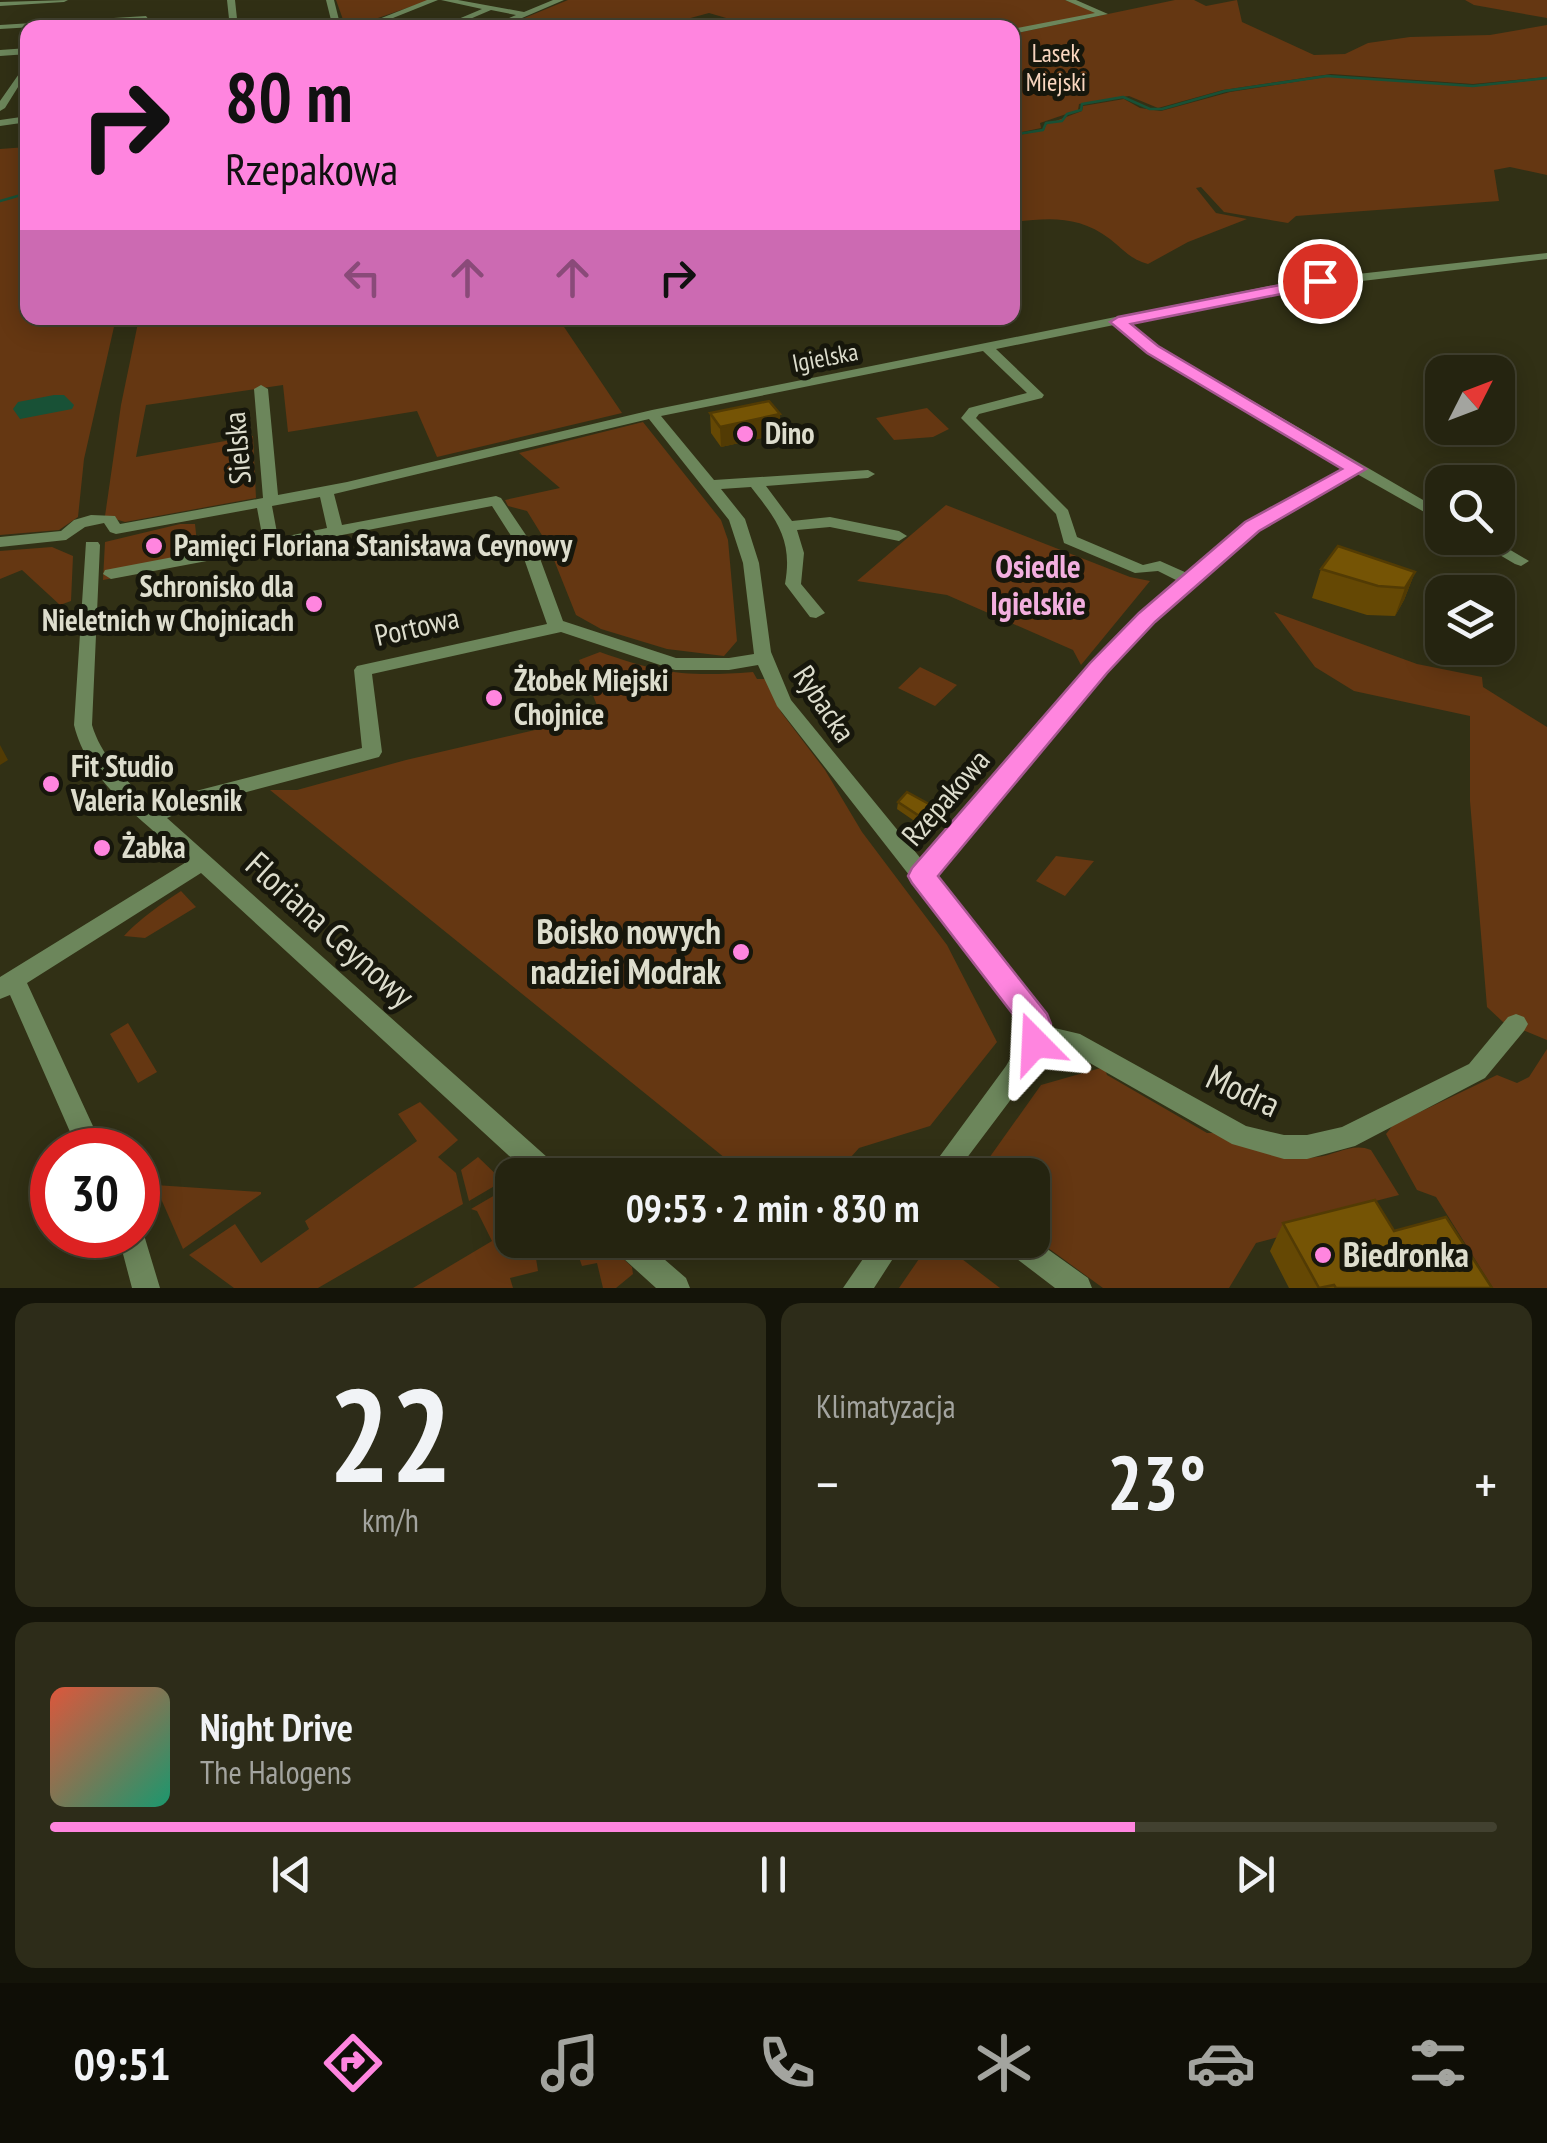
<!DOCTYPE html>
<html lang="pl">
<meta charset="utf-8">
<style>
:root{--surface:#252410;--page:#2d2c19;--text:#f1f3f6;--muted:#a3a49f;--line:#424130;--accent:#ff85df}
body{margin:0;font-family:"PT Sans Narrow",sans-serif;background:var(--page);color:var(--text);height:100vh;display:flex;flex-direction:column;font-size:38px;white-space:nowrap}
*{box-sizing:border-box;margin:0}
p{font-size:32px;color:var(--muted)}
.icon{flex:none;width:55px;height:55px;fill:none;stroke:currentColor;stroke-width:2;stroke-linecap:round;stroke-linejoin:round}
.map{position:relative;height:1288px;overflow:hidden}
.details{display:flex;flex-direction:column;gap:15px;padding:15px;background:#141409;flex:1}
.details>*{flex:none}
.top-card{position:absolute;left:20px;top:20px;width:1000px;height:305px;border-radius:20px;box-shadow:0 5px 25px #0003,0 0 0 2px var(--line);background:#ff85df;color:#111;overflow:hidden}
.needle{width:65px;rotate:48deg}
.buttons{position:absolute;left:1425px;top:355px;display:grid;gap:20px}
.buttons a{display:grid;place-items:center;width:90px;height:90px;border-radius:20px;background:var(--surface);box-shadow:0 5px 25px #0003,0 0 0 2px var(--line);font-size:50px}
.speed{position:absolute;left:30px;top:1128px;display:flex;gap:20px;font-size:50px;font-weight:700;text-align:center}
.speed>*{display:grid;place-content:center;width:130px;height:130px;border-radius:50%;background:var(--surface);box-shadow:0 5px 25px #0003,0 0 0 2px var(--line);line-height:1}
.speed .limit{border:15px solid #d22;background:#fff;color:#111}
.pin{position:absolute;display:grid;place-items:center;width:85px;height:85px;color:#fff;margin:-42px;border:5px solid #fff;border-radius:50%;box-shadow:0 2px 10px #0007}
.me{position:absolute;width:110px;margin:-55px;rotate:339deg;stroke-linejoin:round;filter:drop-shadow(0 0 8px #0008)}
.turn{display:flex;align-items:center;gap:35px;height:210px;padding:0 40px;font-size:45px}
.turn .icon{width:130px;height:130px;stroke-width:2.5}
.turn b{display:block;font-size:70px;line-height:85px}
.lanes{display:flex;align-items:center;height:95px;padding:0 40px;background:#0003;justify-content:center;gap:50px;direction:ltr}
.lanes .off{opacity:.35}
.big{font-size:75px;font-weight:700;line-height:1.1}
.details .tile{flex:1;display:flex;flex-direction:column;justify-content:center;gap:15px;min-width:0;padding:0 35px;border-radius:20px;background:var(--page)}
.details .dial{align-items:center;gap:0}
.dial b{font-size:130px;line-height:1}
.song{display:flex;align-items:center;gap:30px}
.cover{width:120px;height:120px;border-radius:15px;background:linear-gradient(135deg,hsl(10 70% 55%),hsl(160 70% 35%))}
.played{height:10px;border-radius:5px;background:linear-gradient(90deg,var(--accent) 75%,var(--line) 75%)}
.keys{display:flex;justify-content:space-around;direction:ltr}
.heat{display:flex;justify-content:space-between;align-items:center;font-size:55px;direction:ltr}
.details .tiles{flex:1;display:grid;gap:15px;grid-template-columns:1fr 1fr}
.tile:last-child{grid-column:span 2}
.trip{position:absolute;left:495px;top:1158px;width:555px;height:100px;border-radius:20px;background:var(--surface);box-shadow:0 5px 25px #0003,0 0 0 2px var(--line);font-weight:700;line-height:100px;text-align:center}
.tab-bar{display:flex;height:160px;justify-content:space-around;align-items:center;background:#0f0e06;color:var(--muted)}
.tab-bar .icon{width:70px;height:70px}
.tab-bar .selected{color:var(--accent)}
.tab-bar b{font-size:45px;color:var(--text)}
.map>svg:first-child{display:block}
.green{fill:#653712}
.water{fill:#185136}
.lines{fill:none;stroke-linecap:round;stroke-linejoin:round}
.stream{stroke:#185136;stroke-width:2.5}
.minor{fill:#6c865b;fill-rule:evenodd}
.wall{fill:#654804}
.shaded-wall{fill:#523b04}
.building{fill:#755405;stroke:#523b04;stroke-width:2.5}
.route{fill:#ff85df;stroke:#a65691;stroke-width:2.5}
.poi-dot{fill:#ff85df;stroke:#17170c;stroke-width:4}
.labels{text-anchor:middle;stroke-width:10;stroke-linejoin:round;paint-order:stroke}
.far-park-label{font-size:25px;fill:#fad7c0;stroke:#17170c}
.far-street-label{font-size:25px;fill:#ddddcd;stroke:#17170c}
.poi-label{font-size:30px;font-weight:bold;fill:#ddddcd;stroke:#17170c;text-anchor:start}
.street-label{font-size:30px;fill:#ddddcd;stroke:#17170c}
.neighbourhood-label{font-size:32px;font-weight:bold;fill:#f3afdf;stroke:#17170c}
.near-street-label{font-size:35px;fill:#ddddcd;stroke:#17170c}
.near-poi-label{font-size:35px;font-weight:bold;fill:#ddddcd;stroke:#17170c;text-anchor:end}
</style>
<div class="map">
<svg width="1547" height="1288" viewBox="0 0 1547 1288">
<rect width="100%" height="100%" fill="#313015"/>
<path class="green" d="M336 0H430L378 18 372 24 346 28Z
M568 0H1065L1098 13 1013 30 710 27 733 20 709 13 683 20 704 27 500 28Z
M1175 0H1194L1206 6 1237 0 1242 22 1314 55 1345 54 1368 43 1410 37 1490 35 1547 25V77L1473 84 1331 74 1223 90 1158 108 1129 96 1079 104 1078 110 1040 123 1041 128 1013 134 1012 34Z
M1465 0H1547V18L1474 5Z
M1332 76 1478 86 1547 79V175L1510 167 1494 170 1499 201 1296 216 1288 223 1224 212 1201 187 1196 188 1216 213 1247 219 1188 242 1148 264C1130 259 1124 250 1110 239 1078 215 1049 218 1013 222V136L1044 130 1045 125 1082 111 1083 106 1124 99 1140 108 1161 111 1230 92Z
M27 147 28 318H116L84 459 78 517 59 530 0 535V149Z
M139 318H558L622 413 437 457 417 411 288 432 283 385 146 405 136 457 253 436 256 498 125 522 105 516 121 405Z
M927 408 949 429 933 437 894 440 876 418Z
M643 422 721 520 728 540 737 641 724 656 667 649 601 629 576 615 548 545 527 511 508 506 505 500 560 488 519 453Z
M946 505 1130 577 1150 581 1081 665 1073 650 947 595 857 581Z
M180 524H195L199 562 103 580 105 542Z
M52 547 73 556 71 601 60 605 22 570 0 579V551Z
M1274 612 1417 664 1482 677 1483 687 1547 727V1040L1503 1022 1487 1007 1470 801V716L1354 691 1315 667Z
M600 652C661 674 688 677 753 672L757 679H766L781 712 825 770 862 832 947 945 997 1042 930 1126 859 1148 835 1175H746L270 790H297L406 760 591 717 598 708 579 660Z
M920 667 957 685 935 706 898 688Z
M1056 856 1094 861 1065 896 1036 881Z
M181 891 196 907 145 938 124 936C137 921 164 902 181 891Z
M128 1023 157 1072 138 1083 110 1034Z
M1547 1049V1288H1493L1436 1197 1417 1190 1386 1134 1393 1125 1497 1075 1517 1083 1529 1077Z
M1104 1067 1107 1075 1207 1133H1218C1248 1142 1285 1161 1317 1157 1336 1155 1353 1142 1371 1150L1399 1195 1348 1208 1352 1217 1256 1243 1229 1288H1103L1033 1237 1032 1175H977L1041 1085Z
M420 1102 458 1140 438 1157 456 1173 463 1204 318 1288H234L189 1255 235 1224 261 1263 309 1229 305 1221 417 1141 398 1114Z
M478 1157 503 1181 469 1201 461 1170Z
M155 1185 261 1192V1194L183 1249Z
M507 1188 512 1193V1240H533L538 1271 510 1278 513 1288H413L492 1241 477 1211 471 1209Z
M573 1240H603L632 1267 633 1274 616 1288H603L597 1263 582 1266Z
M932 1240H937L1000 1288H899Z"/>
<path class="water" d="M54 395H64L74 405 72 409 20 419 13 409 18 402Z"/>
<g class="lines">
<path class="stream" d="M1012 135 1043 130 1046 123 1062 121 1067 114 1081 110 1082 104 1123 97 1150 109H1162L1225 91 1327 76 1473 86 1547 78
M0 201 28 193"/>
<path class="minor" d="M68 0 64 2 0 6V2Z
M227 0H235L238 28H230Z
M326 0H334L341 28H333Z
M427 0H438L388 20 397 28H388L379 19Z
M441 0H458L524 12 553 0H564L499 28H487L516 15 491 10 449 28H437L482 9Z
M1065 0H1076L1108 14 1012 34V29L1095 13Z
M146 16 149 20 0 29V25Z
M28 48V54L0 56V50Z
M28 61V71L5 108 0 111V101Z
M28 116V122L0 126V120Z
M1547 253V259L1295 289 1127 323 1158 346 1442 511V522L1357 474C1326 490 1293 505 1264 525 1140 614 1033 759 934 875L1038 1006 1046 1026 1080 1034 1246 1126 1284 1135H1307L1342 1127 1469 1064 1508 1017 1516 1014 1524 1017 1528 1024 1524 1031 1485 1078 1355 1146 1307 1159H1284L1232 1144 1067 1050 1043 1045 1024 1082 954 1175H926L1006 1066 1025 1033 1020 1017 777 706 758 665 729 670H675L561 632 372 674 382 752 379 757 194 806 167 818 557 1166 561 1175H530L201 873 27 983 104 1150H78L10 995 0 999V977L188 861C146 823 88 783 74 725L86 542H98L100 545 92 725C102 759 129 783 154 807L188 793 362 748 354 670 357 666 547 624 522 553 492 506 280 547 278 551 272 553 265 550 111 579 103 574 105 570 263 540 257 508 116 534 110 532 104 523 85 527 66 540 0 547V537L61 531 74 520 91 515 115 516 120 524 263 498 254 389 261 385 268 389 278 495 347 482 652 410 1295 281ZM1114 325 1148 352 1347 468 1257 516 1187 573 1160 561 1143 565 1077 537 1068 510 976 418 979 414 1042 398 1044 395 996 349ZM983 351 1027 393 969 408 961 418 1056 514 1064 543 1135 573 1158 571 1178 581 1071 689 922 860 791 700 771 652 759 563 745 519 721 489 751 487C777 520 793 540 785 584L810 617 816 618 825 613 801 584 804 553 797 530 830 527 899 541 907 536 899 531 830 517 792 521 766 486 868 478 875 474 868 470 714 480 661 416ZM649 419 729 520 743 563 754 654 729 658H676L563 621 538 553 501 498 496 496 342 525 334 494ZM320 497 327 528 278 538 272 506Z
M1471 538H1490L1529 561 1521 566 1515 564Z
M138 1225 144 1235 160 1288H132L118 1235H138Z
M1032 1238 1088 1278 1092 1288H1055L1004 1249 1000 1240Z
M609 1240H642L686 1278 690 1288H656L613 1249Z
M876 1240H905L874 1288H843Z"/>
</g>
<path class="wall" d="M710 413 780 414V434L721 447 711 433Z
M1321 569 1415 572 1404 600 1395 616 1367 615 1312 598Z
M1442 630V648H1470L1463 662 1434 652Z
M898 802 938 809 937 817 926 829 897 809Z
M1283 1223 1394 1231 1492 1288H1289L1270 1251Z"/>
<path class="shaded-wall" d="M780 414V434L721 447 720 427Z
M1415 572 1404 600 1395 616 1405 588Z
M0 745 8 760 0 765Z
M938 809 937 817 926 829 927 821Z"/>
<path class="building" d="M769 401 780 414 720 427 710 413Z
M1338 546 1415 572 1405 588 1378 586 1321 569Z
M907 792 938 809 927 821 898 802Z
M1375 1200 1394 1231 1446 1217 1492 1288H1336L1334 1285 1319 1288 1283 1223Z"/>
<path class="route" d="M1320 277 1326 278V285L1131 324 1158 346 1366 469 1259 531 1155 622 1107 673 938 876 1047 1014 1051 1024 1046 1052 1035 1056 1024 1052 1019 1022 912 883 908 876 912 868 1090 663 1139 613 1245 522 1342 469 1147 353 1110 322 1118 317Z"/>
<g class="poi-dot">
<circle cx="745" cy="434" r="10"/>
<circle cx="154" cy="546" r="10"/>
<circle cx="314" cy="604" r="10"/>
<circle cx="494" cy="698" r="10"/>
<circle cx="51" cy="784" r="10"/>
<circle cx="102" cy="848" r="10"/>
<circle cx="741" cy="952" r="10"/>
<circle cx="1323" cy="1255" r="10"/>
</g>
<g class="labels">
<g class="far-park-label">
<text x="1056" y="62">Lasek<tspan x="1056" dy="29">Miejski</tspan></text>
</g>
<g class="far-street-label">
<text transform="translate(825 357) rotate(-11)" y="9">Igielska</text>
</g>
<g class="poi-label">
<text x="765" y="444">Dino</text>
<text x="174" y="556">Pamięci Floriana Stanisława Ceynowy</text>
<text x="294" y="597" text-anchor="end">Schronisko dla<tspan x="294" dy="34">Nieletnich w Chojnicach</tspan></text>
<text x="514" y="691">Żłobek Miejski<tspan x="514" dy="34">Chojnice</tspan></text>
<text x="71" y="777">Fit Studio<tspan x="71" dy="34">Valeria Kolesnik</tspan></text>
<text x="122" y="858">Żabka</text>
</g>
<g class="street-label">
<text transform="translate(238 448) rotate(-95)" y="10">Sielska</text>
<text transform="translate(417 627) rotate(-13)" y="10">Portowa</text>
<text transform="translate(824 704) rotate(56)" y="10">Rybacka</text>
<text transform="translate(946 798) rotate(-49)" y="10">Rzepakowa</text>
</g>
<g class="neighbourhood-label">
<text x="1038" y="578">Osiedle<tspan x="1038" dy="37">Igielskie</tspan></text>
</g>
<g class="near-street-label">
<text transform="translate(330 930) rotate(42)" y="12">Floriana Ceynowy</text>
<text transform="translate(1243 1091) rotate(25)" y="12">Modra</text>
</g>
<g class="near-poi-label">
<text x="721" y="944">Boisko nowych<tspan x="721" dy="40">nadziei Modrak</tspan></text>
<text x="1343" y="1267" text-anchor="start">Biedronka</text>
</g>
</g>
</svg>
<div class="buttons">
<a><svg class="needle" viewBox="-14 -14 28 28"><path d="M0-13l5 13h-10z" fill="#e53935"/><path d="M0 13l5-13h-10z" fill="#a3a49f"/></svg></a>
<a><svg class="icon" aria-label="search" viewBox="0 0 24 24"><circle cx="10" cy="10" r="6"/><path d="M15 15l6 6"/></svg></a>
<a><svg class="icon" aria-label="layers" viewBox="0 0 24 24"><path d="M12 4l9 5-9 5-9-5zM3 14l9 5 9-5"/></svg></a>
</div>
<div class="speed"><div class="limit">30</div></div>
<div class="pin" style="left:1320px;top:281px;background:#d93025"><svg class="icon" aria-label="arrive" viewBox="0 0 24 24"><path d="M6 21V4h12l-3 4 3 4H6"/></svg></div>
<svg class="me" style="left:1035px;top:1043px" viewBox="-20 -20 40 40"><path d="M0-17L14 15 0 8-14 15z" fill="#ff85df" stroke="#fff" stroke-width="4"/></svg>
<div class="trip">09:53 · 2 min · 830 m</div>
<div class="top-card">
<div class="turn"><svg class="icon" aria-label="right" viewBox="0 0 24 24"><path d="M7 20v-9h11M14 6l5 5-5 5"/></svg><div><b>80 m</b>Rzepakowa</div></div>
<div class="lanes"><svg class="icon off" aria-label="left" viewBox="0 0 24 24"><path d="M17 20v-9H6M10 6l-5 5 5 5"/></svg><svg class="icon off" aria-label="ahead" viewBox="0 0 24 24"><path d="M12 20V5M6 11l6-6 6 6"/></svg><svg class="icon off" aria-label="ahead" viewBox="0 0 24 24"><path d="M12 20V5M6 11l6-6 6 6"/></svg><svg class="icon" aria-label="right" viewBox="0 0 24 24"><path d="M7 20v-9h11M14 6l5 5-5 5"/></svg></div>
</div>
</div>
<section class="details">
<div class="tiles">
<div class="tile dial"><b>22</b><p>km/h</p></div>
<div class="tile"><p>Klimatyzacja</p>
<div class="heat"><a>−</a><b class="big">23°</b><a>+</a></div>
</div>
<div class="tile">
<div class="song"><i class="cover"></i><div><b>Night Drive</b><p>The Halogens</p></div></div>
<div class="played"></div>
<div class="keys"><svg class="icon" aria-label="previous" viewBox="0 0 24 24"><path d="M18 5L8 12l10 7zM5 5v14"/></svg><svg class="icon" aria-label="pause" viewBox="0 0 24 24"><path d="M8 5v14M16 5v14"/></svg><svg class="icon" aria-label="next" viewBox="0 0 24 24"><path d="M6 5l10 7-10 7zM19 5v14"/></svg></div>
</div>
</div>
</section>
<nav class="tab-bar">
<b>09:51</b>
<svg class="icon selected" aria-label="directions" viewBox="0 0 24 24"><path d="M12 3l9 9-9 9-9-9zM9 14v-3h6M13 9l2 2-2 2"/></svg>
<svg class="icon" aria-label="music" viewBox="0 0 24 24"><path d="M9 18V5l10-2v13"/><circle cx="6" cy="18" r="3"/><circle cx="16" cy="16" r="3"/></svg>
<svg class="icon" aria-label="phone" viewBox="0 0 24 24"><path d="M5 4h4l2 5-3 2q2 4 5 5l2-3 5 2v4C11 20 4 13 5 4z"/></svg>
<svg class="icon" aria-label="climate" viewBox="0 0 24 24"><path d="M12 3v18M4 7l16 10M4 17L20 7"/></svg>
<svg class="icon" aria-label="car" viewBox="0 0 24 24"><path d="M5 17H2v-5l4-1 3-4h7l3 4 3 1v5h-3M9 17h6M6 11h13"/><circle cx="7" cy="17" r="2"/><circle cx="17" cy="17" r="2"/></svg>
<svg class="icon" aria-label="filters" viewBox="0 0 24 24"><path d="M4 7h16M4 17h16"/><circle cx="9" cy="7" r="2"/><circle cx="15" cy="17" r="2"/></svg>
</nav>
